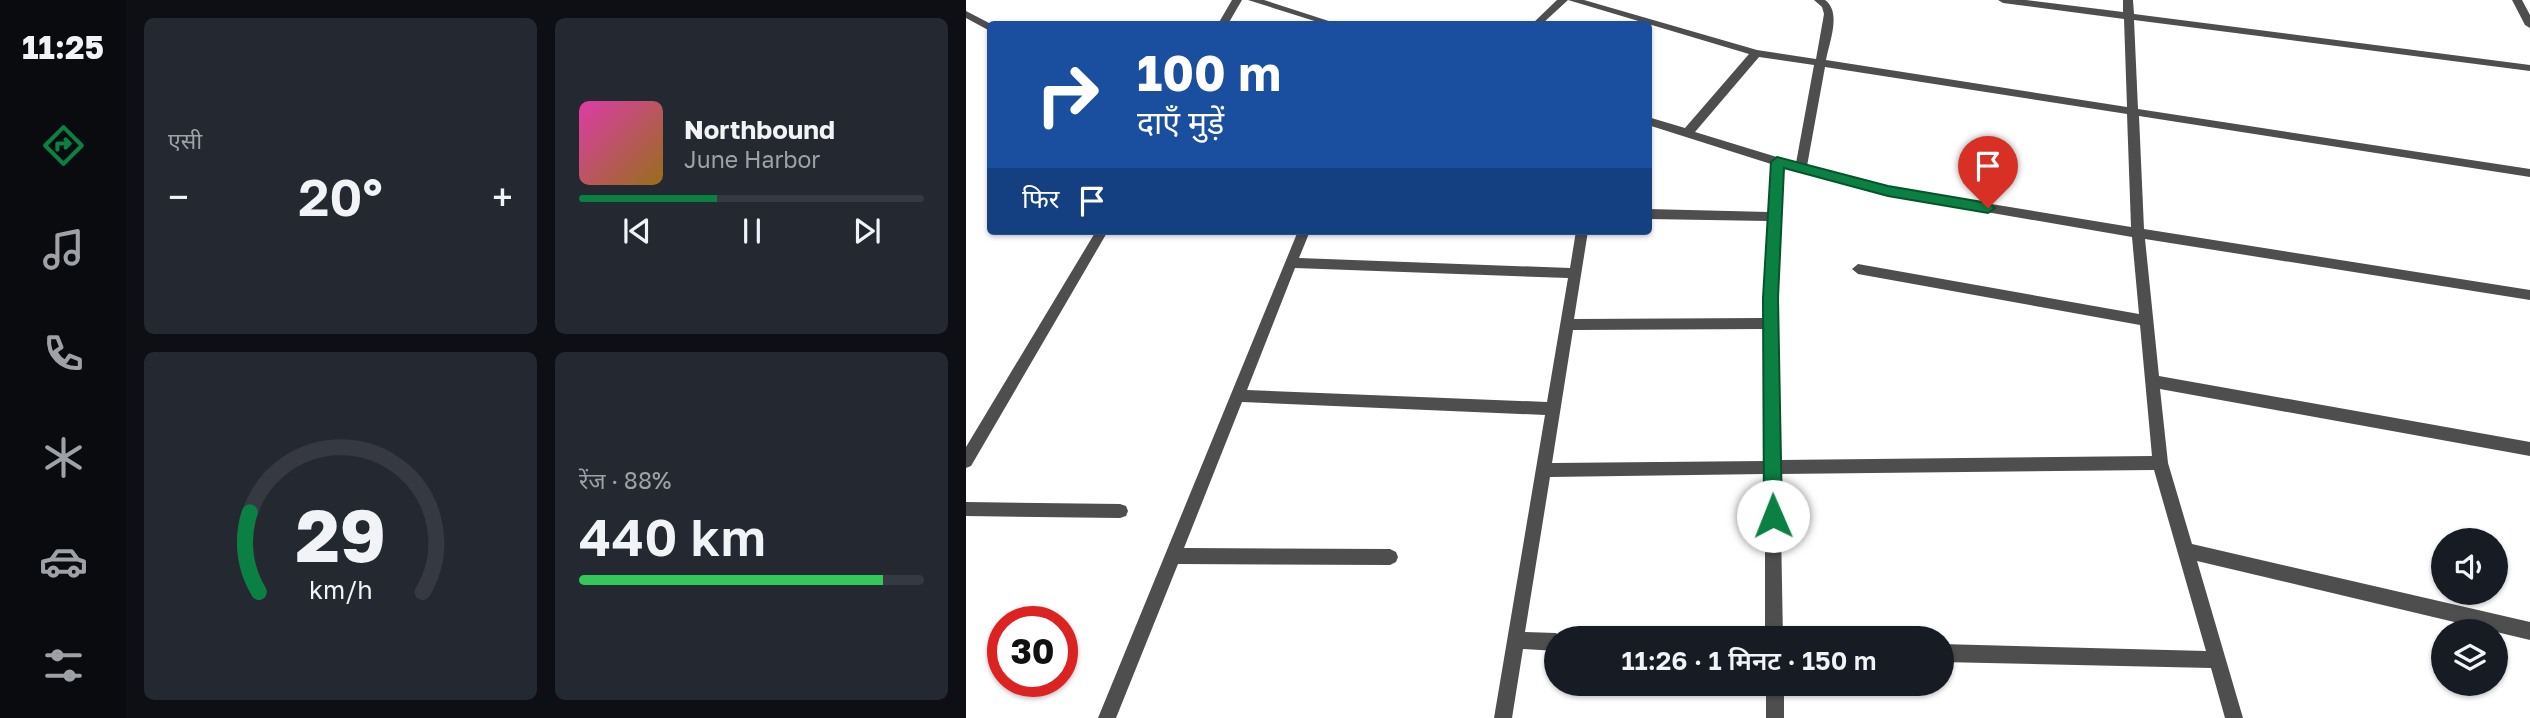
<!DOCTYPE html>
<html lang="hi">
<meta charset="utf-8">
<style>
:root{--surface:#171b24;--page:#242831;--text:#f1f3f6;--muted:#9ea1a6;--line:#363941;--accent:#0b8043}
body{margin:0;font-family:"Golos Text","Noto Sans Devanagari",sans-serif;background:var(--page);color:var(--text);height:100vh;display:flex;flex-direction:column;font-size:26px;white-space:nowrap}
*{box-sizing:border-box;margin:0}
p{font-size:23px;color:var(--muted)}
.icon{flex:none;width:38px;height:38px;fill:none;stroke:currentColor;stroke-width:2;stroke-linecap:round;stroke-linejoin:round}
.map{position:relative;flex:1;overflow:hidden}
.details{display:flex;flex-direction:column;gap:18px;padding:18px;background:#0d0f14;width:840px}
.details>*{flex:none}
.banner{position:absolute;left:21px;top:21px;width:665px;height:214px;border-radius:7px;box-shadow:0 2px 5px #0004;background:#1a4fa0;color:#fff;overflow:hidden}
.tools{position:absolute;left:1465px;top:528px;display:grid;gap:14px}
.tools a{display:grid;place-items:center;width:77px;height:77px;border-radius:50%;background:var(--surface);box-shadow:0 2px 5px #0004;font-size:35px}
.speed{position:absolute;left:21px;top:606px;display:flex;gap:14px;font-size:35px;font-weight:700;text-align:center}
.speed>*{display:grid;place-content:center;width:91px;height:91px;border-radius:50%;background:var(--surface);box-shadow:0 2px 5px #0004;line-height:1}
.speed .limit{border:10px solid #d22;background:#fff;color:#111}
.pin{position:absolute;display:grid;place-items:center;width:60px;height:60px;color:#fff;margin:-72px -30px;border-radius:50% 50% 50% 0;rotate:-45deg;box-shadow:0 0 7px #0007}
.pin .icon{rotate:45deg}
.me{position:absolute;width:77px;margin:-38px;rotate:359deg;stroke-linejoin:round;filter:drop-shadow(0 0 5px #0008)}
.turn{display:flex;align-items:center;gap:24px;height:147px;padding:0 35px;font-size:32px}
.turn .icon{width:91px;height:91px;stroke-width:2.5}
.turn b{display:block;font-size:49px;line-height:60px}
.then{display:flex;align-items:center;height:66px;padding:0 35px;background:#0003;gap:14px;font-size:26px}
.big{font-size:52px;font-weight:600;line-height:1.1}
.details .tile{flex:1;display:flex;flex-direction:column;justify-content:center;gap:10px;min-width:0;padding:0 24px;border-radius:10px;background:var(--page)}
.details .dial{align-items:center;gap:0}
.dial svg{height:182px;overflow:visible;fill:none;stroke:var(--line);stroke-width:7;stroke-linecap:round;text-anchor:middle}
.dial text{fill:var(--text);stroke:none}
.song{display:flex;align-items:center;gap:21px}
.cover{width:84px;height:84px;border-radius:10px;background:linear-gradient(135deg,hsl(320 70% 55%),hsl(40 70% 35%))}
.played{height:7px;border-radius:4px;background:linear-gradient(90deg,var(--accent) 40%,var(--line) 40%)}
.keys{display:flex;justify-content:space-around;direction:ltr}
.heat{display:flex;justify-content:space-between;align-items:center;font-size:38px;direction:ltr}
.charge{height:10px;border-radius:5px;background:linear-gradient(90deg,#34c759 88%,var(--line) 0)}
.details .tiles{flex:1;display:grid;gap:18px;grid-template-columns:repeat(2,1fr)}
.trip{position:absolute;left:578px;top:626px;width:410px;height:70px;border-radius:35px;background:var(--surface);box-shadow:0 2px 5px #0004;font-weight:600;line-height:70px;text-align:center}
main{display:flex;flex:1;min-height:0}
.menu{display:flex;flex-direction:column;width:126px;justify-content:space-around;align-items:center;background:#090b0e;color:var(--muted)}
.menu .icon{width:49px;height:49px}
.menu .current{color:var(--accent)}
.menu b{font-size:32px;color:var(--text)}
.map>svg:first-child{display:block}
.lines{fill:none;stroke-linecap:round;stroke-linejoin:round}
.street{fill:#4e4e4e;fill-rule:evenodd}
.route{fill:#0b8043;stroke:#07532c;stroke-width:2}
</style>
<main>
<nav class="menu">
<b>11:25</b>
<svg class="icon current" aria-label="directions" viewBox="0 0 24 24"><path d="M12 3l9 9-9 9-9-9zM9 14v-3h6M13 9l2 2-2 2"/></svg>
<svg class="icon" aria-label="music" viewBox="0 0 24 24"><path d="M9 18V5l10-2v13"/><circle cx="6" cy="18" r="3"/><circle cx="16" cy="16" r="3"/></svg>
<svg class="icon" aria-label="phone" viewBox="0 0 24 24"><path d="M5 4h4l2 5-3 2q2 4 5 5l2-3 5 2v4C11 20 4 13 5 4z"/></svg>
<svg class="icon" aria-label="climate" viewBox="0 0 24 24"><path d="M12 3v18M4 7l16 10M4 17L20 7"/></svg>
<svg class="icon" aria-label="car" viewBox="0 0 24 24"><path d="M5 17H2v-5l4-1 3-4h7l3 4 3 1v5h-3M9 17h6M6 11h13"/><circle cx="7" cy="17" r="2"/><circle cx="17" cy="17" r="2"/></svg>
<svg class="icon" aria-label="filters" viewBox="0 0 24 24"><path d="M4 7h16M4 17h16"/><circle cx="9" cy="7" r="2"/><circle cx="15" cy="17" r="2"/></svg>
</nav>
<section class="details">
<div class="tiles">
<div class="tile"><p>एसी</p>
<div class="heat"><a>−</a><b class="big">20°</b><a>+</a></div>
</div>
<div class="tile">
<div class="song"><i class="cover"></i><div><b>Northbound</b><p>June Harbor</p></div></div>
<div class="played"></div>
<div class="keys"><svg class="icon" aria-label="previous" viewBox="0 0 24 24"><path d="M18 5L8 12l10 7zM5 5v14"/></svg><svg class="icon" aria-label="pause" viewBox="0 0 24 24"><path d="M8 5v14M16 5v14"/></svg><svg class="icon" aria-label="next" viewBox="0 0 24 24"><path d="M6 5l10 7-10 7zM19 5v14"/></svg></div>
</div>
<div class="tile dial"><svg viewBox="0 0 100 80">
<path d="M14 69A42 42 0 1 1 86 69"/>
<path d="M14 69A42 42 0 0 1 10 34" stroke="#0b8043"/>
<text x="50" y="56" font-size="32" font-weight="700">29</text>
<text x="50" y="72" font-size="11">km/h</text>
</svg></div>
<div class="tile"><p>रेंज · 88%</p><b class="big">440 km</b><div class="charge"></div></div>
</div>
</section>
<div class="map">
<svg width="1564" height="718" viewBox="0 0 1564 718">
<rect width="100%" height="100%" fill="#fff"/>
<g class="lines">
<path class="street" d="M266 0H276L262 24H252Z
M282 0H298L372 24H358Z
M591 0H618L791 50 850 59 858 14 856 7 848 0H859C876 12 863 43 860 60L1161 107 1158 19 1037 3 1032 0H1060L1157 12V0H1167L1168 14 1564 65V71L1168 20 1172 109 1564 169V177L1173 116 1178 229 1564 290V300L1179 239 1193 376 1564 442V456L1194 389 1202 463 1226 544 1564 622V640L1231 561 1277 718H1259L1245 668 975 662V644L1240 651 1188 470 814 474 817 639H799V474L584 477 559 632 590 633 597 639H590V651L557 649 546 718H528L579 415 276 402 218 548 424 549 430 552 432 557 430 562 424 565 212 564 150 718H132L332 231H344L333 258 604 268 610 231H622L608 319 798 318 802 221 682 219V209L803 212 805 164 682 125V117L719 128 783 54 602 0 576 24H566ZM793 57 848 65 830 163 729 132ZM859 67 1161 114 1165 227 922 187 841 166ZM817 167 922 195 1166 237 1173 314 892 264 886 269 892 274 1174 325 1186 456 814 460 812 298ZM329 268 602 278 581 402 281 390ZM798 329 799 461 586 463 607 330Z
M1546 0H1556L1564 15V28L1559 25Z
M0 11 25 24 24 31 0 18Z
M130 231H142L5 466 0 468V447Z
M0 502 154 504 160 506 162 511 160 516 154 518 0 516Z
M800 684H818V718H800Z"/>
</g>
<path class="route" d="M811 157 922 186 1022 203 1029 208 1022 213 922 196 818 168 812 298 816 516 813 522 807 525 800 522 798 516 797 298 805 162Z"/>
</svg>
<div class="tools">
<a><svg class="icon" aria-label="sound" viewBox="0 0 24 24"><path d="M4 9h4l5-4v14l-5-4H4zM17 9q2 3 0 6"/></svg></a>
<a><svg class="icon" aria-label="layers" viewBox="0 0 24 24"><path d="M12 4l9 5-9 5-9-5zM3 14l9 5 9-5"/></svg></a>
</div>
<div class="speed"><div class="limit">30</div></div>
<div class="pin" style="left:1022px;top:208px;background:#d93025"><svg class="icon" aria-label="arrive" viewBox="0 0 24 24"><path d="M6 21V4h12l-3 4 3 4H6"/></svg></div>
<svg class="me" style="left:807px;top:516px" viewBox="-20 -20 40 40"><circle r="19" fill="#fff"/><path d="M0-13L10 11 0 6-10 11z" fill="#0b8043"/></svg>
<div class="trip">11:26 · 1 मिनट · 150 m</div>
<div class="banner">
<div class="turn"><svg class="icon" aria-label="right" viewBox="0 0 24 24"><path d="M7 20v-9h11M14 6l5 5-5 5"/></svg><div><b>100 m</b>दाएँ मुड़ें</div></div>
<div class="then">फिर<svg class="icon" aria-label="arrive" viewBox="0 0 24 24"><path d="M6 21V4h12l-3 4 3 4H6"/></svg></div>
</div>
</div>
</main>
